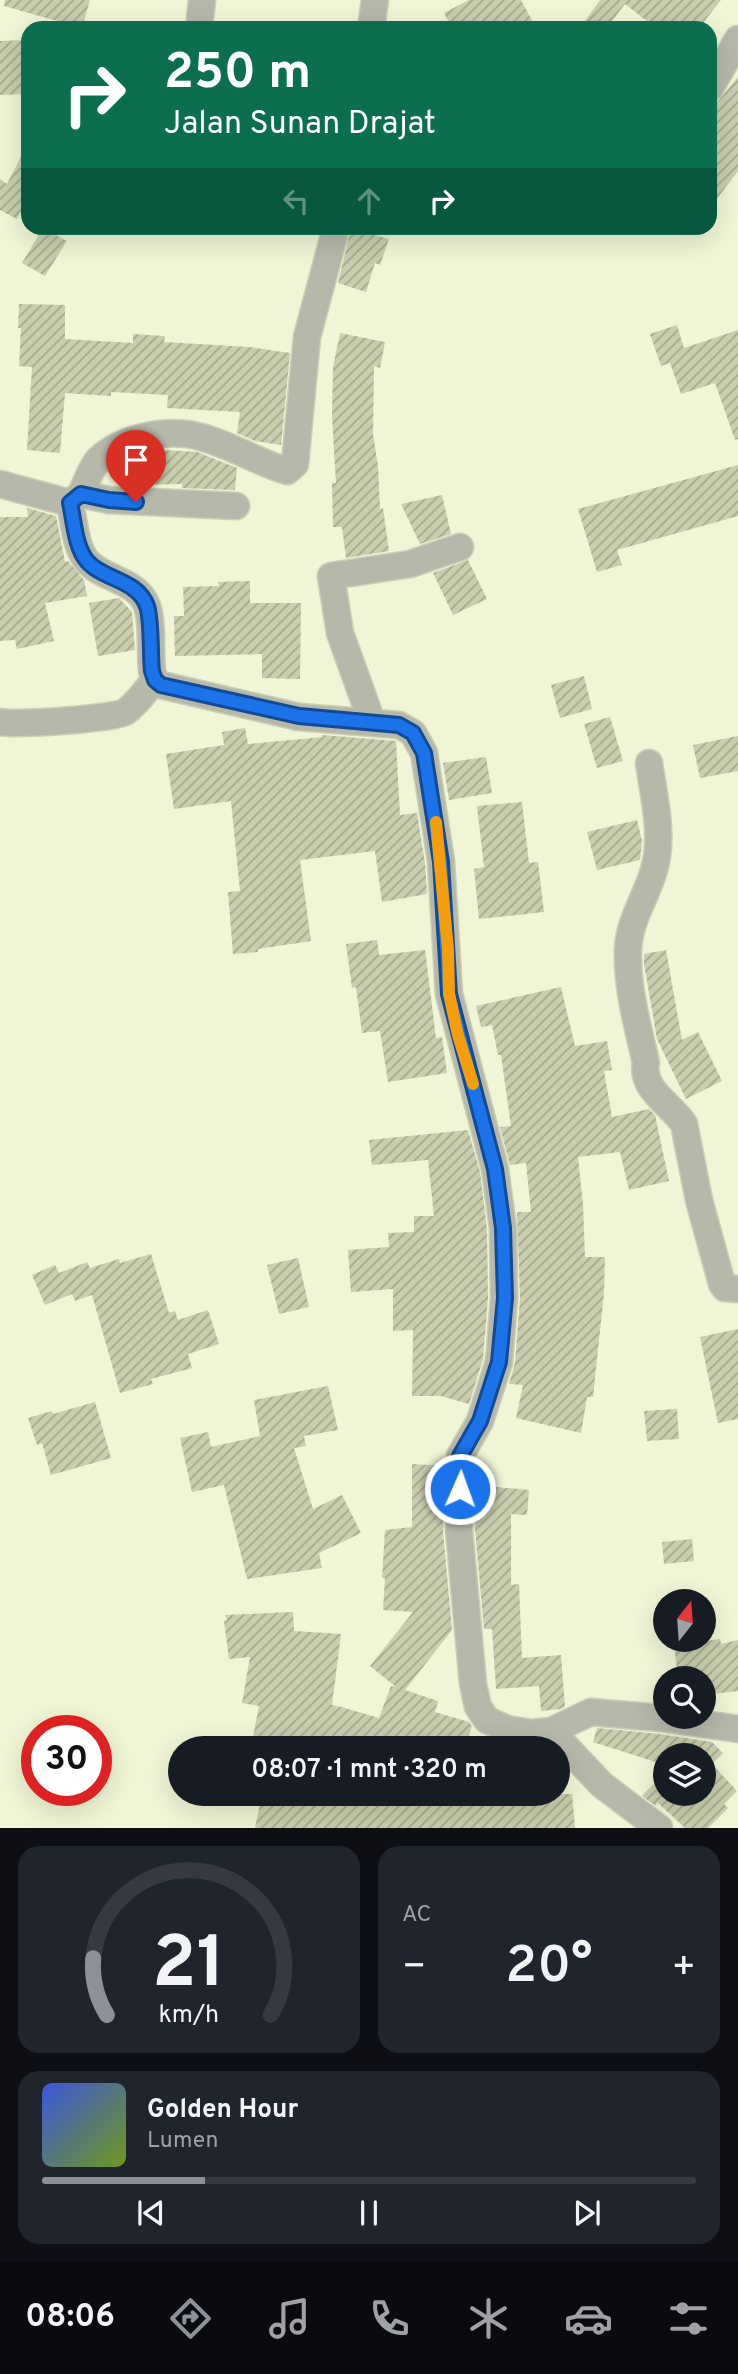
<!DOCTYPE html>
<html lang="id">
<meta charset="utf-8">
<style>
:root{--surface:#171b24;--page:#20242c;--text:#f1f3f6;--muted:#9ea1a6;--line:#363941;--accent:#8c9099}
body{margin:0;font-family:Overpass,sans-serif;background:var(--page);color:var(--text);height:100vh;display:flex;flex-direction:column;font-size:26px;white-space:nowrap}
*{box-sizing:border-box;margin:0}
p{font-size:23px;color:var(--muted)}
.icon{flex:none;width:38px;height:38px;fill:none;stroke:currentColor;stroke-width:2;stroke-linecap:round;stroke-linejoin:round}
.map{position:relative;height:1828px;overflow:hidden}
.details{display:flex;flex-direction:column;gap:18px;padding:18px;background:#0d0f14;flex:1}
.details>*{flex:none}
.banner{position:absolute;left:21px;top:21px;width:696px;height:214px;border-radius:21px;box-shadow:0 7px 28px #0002;background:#0b6e4f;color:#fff;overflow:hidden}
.needle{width:46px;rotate:17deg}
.tools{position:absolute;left:653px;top:1589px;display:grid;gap:14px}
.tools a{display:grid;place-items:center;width:63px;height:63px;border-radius:50%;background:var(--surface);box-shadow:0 7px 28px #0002;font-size:35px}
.speed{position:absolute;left:21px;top:1715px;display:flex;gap:14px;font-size:35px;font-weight:700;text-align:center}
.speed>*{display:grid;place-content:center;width:91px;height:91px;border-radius:50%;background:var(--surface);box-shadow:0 7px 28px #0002;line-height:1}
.speed .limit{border:10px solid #d22;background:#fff;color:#111}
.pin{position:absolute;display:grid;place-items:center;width:60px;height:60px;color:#fff;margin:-72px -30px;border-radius:50% 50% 50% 0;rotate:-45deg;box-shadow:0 0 7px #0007}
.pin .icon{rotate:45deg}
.me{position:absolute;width:77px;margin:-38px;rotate:2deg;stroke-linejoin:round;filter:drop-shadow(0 0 5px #0008)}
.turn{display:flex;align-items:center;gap:24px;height:147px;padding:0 28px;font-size:32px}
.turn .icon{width:91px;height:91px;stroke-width:2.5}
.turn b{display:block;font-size:49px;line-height:60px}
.lanes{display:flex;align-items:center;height:66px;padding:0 28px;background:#0003;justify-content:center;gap:35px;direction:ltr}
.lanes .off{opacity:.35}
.big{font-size:52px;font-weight:600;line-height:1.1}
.details .card{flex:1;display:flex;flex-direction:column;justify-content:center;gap:10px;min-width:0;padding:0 24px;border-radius:21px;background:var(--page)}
.details .dial{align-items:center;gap:0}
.dial svg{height:182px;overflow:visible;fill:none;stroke:var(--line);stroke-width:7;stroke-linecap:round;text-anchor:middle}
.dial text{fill:var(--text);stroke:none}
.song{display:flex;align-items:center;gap:21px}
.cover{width:84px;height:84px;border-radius:10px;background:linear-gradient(135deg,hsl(230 70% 55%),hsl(80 70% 35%))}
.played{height:7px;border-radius:4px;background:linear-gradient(90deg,var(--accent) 25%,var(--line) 25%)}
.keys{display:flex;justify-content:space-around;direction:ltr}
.heat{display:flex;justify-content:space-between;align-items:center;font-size:38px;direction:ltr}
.details .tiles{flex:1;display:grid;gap:18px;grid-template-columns:1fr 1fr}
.card:last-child{grid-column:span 2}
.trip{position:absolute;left:168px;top:1736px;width:402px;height:70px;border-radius:35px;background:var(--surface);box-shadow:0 7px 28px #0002;font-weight:600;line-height:70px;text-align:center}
.dock{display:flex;height:112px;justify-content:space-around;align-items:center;background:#090b0e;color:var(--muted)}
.dock .icon{width:49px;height:49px}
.dock .current{color:var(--accent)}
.dock b{font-size:32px;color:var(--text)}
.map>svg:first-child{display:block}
.building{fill:url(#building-hatch)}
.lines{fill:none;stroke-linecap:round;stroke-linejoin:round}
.minor-casing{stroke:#cbcfb3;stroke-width:29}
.minor{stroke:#b6b8aa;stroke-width:26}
.route-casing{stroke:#114b97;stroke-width:18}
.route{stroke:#1a73e8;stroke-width:12}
.slow{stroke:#f59e0b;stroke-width:12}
</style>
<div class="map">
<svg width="738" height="1828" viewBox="0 0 738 1828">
<defs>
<pattern id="building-hatch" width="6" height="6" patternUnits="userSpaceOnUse" patternTransform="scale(1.75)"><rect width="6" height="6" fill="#c9ceae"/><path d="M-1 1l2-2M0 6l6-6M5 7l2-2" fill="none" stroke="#a4a88e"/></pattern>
</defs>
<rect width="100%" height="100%" fill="#f0f5d5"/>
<path class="building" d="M5 0H90L82 28 4 6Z
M469 0H521L536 28H452L444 13Z
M600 0H721L699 28H656L625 4 607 28H580Z
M28 40V94L0 95V41Z
M738 77V171L710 208V111Z
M28 143V198L17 219 0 210V179L7 184Z
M43 228 67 241 45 276 22 263Z
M351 228 389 239 380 265 375 263 366 292 338 283Z
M19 304 65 305V339L133 343V334L165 336 164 342 249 347 290 353 281 445 255 441 237 433 240 412 167 408 168 395 111 392V396L65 393 60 453 27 450 32 367 19 366 21 328H18Z
M677 325 684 348 738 330V439L735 440 715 383 681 394 670 363 661 366 650 334Z
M340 333 385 342 380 368 374 366 373 434 378 466 380 509 383 508 389 551 346 558 342 527H333L332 483H336L332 416 333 367Z
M163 450 197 452 237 468 235 490 182 488V484L143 485 142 454Z
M738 465V516L617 550 622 565 597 572 578 509Z
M442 495 451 534 420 544 401 504Z
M27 508 56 516 65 562 68 561 84 580 87 596 45 603 54 641 17 649 15 640 0 641V517H28Z
M468 560 487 599 453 615 433 573Z
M250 581V603H301L300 679 262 678V654L175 656 174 616H184L183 587 219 586 218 582Z
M119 598 132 612 135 650 98 656 89 603Z
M584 676 592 709 560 718 551 685Z
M610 717 623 761 597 768 584 724Z
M245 728 248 744 323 737 322 735 396 741 400 815 417 813 425 863 427 894 382 902 375 851 300 860 311 941 258 949V952L233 954 228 892 240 891 231 801 174 809 166 754 224 745 222 732Z
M738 736V771L700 778 693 745Z
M486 757 492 793 449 800 443 763Z
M522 802 529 863 538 862 544 912 479 919 474 869 484 867 477 806Z
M637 820 642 841 640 860 597 870 587 832Z
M377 940 379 955 425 950 436 1038 442 1037 447 1073 388 1082 380 1031 362 1033 356 987 352 988 346 944Z
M666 950 682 1040 698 1032 722 1081 686 1099 657 1039 644 964V954Z
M561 987 575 1046 607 1041 612 1070 604 1071 612 1117 649 1109 655 1115 669 1181 629 1190 620 1152 578 1157 583 1204 585 1257H605L604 1293 593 1397H587L581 1433 516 1418 523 1385 509 1384 515 1363 520 1299 517 1212H531L526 1163 510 1165 500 1127 511 1126 501 1055H498L492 1025 481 1027 476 1006Z
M468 1130 480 1172 487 1229 488 1298 483 1359 469 1404 441 1396H412L413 1330 393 1331V1289L351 1292 348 1250 389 1247 388 1233 414 1232V1216H434L428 1160 372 1165 369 1140Z
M151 1254 169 1313 175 1311 178 1320 208 1310 219 1344 188 1354 192 1368 151 1379 153 1384 120 1393 92 1295 75 1301 72 1294 45 1305 32 1275 55 1265 59 1273 87 1262 90 1268 119 1259 120 1263Z
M298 1258 309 1307 279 1314 267 1265Z
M738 1329V1419L718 1423 700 1337Z
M328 1386 338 1430 304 1436 306 1446 294 1448 313 1509 342 1495 361 1533 319 1553 322 1568 247 1579 224 1485 192 1492 180 1438 208 1432 211 1447 260 1436 254 1400Z
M95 1402 111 1458 51 1475 42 1443 37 1445 28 1418 52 1411 53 1414Z
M677 1409 679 1439 647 1441 644 1411Z
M412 1464 444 1466 443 1531 452 1630 405 1690 438 1701 435 1712 469 1722 472 1726 465 1748H251L259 1706 242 1703 250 1657 229 1659 224 1621 227 1620 225 1615 293 1612 294 1631 341 1634 332 1705 337 1706V1709L338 1706 379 1718 391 1686 396 1687 370 1666 413 1612 383 1610 385 1578H382L385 1530 412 1527Z
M475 1485 529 1490 527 1515 511 1514V1585L519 1584 522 1658 561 1655 565 1707 560 1709 541 1711 539 1686 496 1689 492 1629H484L475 1529Z
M692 1539 694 1561 664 1564 662 1542Z
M720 1639 721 1644 738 1640V1691L704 1695V1678H678L674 1645Z
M597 1728 659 1734 712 1742 723 1753 712 1764 737 1791 724 1804 728 1808 708 1828H685L657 1802 656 1806 642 1796 665 1772V1794H704V1755H665V1765L593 1742Z
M262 1794H572L575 1828H255Z"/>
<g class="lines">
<defs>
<path id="minor" d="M199 28 202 0
M371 28 375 0
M710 88 738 39
M0 484 70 503
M81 494C86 483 91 468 98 460 122 436 170 428 201 437 231 445 257 462 287 471L295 464 307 337 336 228
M70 503C74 520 75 547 87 561 103 580 137 579 147 606 153 623 150 653 152 671L155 680 161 685 299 717 399 725 413 733 424 753 441 861 449 994 495 1169 503 1228 504 1298 499 1362 480 1421 460 1456 459 1530 473 1684 478 1707 487 1720 507 1729 531 1733 551 1731 591 1712 661 1718 738 1729
M70 503 81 494 109 500 236 506
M0 722C17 725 112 719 125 712 136 705 146 690 155 680
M372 722 340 633 331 576 410 564 460 547
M649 763C654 797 664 837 654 870 646 898 628 922 628 952 627 989 638 1027 646 1063 640 1089 673 1106 684 1124L699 1200 722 1284 725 1288 738 1289
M551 1731 602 1785 659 1828"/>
</defs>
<use href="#minor" class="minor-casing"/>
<use href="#minor" class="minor"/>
</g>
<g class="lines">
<defs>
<path id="route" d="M136 502 109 500 81 494 70 503C74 520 75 547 87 561 103 580 137 579 147 606 152 621 150 654 152 671L155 680 161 685 299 716 399 725 413 733 424 753 441 862 449 994 495 1169 503 1228 505 1298 499 1362 480 1421 460 1456V1489"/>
</defs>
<use href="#route" class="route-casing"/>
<use href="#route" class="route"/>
<path class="slow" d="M436 822 448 950 449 994 458 1035 473 1084"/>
</g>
</svg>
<div class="tools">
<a><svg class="needle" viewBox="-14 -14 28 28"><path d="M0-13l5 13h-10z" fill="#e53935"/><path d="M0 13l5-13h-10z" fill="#9ea1a6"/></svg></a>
<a><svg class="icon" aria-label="search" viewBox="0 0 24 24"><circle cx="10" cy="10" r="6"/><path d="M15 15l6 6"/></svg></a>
<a><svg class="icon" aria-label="layers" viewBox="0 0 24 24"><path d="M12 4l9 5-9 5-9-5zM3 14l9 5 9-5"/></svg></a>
</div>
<div class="speed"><div class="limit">30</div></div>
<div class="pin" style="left:136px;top:502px;background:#d93025"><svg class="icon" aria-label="arrive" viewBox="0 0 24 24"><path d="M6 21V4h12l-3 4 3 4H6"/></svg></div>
<svg class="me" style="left:460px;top:1489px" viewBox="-20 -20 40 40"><circle r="17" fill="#1a73e8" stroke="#fff" stroke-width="3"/><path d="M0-11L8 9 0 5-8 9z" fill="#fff"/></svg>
<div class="trip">08:07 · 1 mnt · 320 m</div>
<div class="banner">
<div class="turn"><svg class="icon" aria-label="right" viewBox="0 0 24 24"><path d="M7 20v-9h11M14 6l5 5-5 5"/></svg><div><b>250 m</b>Jalan Sunan Drajat</div></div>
<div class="lanes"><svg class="icon off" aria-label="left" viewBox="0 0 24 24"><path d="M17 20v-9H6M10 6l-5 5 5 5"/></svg><svg class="icon off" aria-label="ahead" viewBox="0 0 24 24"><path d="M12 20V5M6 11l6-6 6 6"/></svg><svg class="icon" aria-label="right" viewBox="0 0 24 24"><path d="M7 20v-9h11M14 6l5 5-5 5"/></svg></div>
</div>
</div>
<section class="details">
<div class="tiles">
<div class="card dial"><svg viewBox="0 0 100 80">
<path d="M14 69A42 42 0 1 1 86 69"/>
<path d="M14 69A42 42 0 0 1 8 44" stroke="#8c9099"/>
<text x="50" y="56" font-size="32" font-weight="700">21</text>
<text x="50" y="72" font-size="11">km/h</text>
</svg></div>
<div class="card"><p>AC</p>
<div class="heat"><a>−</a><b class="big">20°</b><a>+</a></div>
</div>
<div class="card">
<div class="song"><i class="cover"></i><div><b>Golden Hour</b><p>Lumen</p></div></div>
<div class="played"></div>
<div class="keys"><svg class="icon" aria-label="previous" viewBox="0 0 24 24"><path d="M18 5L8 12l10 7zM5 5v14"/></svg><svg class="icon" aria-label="pause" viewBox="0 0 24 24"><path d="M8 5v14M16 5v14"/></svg><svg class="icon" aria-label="next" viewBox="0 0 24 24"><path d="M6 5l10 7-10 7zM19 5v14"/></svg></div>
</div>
</div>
</section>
<nav class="dock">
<b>08:06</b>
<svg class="icon current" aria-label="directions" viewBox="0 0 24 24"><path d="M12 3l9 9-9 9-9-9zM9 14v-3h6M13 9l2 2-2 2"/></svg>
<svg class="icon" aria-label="music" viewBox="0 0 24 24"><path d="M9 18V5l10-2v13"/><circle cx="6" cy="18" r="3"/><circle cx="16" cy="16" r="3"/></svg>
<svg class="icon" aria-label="phone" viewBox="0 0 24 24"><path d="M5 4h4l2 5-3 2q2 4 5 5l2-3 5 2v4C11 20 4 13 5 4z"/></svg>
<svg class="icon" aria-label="climate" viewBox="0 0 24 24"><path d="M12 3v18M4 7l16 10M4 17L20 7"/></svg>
<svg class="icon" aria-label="car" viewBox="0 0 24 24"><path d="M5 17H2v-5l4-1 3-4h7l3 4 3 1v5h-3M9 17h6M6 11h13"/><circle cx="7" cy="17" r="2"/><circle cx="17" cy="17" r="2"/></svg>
<svg class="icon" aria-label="filters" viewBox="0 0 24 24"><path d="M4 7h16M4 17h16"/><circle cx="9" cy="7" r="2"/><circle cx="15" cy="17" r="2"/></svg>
</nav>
